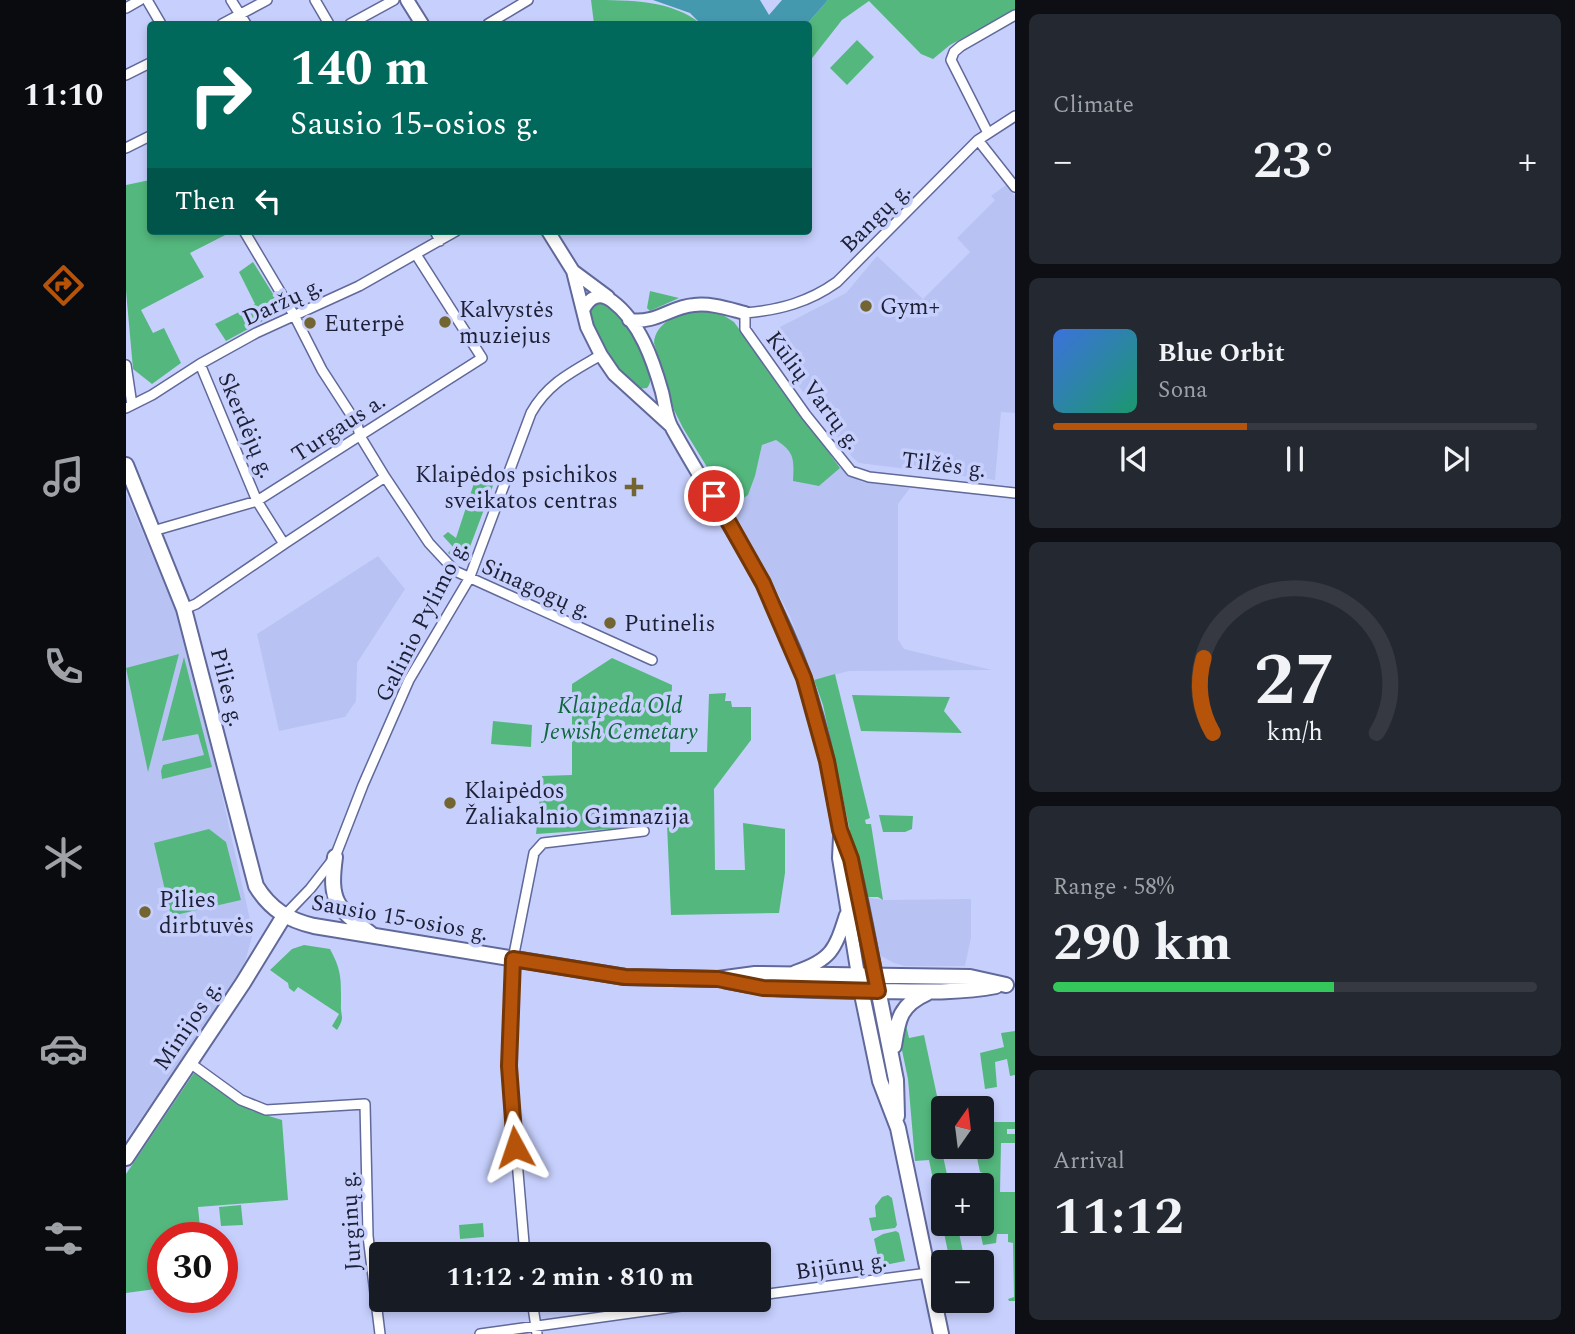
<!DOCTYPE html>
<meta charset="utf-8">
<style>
:root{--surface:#171b24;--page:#242831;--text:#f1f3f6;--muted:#9ea1a6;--line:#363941;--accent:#b45309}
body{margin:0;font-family:Spectral,serif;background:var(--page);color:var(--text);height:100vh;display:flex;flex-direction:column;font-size:26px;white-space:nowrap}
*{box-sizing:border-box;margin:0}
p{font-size:23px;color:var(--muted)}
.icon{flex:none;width:38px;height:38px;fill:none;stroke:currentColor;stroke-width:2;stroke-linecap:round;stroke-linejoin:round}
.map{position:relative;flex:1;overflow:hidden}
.side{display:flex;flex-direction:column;gap:14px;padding:14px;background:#0d0f14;width:560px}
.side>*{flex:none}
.top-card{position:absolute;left:21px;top:21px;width:665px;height:214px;border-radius:7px;box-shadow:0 4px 10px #0003;background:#00695c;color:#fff;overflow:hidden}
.needle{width:46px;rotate:14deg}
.fabs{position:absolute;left:805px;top:1096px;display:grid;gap:14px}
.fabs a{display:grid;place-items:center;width:63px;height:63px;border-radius:7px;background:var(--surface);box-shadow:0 4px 10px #0003;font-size:35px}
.speed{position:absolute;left:21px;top:1222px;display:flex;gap:14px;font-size:35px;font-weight:700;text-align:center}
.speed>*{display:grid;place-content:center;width:91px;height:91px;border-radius:50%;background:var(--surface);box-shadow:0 4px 10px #0003;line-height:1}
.speed .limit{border:10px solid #d22;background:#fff;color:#111}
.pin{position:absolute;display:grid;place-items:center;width:60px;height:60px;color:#fff;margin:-30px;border:4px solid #fff;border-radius:50%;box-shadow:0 2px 7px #0007}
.me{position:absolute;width:77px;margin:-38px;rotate:355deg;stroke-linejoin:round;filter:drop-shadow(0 0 5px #0008)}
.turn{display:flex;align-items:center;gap:24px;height:147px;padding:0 28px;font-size:32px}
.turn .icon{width:91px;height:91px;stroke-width:2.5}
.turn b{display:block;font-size:49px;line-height:60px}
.then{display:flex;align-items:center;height:66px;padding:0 28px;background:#0003;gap:14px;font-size:26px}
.big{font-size:52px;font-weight:700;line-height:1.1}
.side .card{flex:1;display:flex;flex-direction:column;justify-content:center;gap:10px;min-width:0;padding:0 24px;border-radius:10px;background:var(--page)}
.side .dial{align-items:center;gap:0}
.dial svg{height:182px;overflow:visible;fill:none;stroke:var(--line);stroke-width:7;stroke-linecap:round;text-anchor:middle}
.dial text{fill:var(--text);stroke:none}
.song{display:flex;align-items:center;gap:21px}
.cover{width:84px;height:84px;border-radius:10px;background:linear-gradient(135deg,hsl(220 70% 55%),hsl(160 70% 35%))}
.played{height:7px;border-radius:4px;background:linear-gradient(90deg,var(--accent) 40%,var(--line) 40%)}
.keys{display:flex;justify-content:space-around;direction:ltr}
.heat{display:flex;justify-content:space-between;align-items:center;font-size:38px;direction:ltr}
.charge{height:10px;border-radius:5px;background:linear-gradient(90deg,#34c759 58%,var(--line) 0)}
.trip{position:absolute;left:243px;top:1242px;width:402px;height:70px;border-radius:7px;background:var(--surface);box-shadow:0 4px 10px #0003;font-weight:700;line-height:70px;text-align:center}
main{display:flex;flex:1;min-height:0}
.dock{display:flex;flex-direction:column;width:126px;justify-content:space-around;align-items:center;background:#090b0e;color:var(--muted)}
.dock .icon{width:49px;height:49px}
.dock .current{color:var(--accent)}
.dock b{font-size:32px;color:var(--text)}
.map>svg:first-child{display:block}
.built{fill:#b8c3f3}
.green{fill:#54b87e}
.water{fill:#4599ae}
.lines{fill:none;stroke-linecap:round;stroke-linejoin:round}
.street-casing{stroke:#60699a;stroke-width:12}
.secondary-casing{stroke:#60699a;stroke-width:16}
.primary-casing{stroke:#60699a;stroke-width:18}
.street{stroke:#fff;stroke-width:9}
.secondary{stroke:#fff;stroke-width:12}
.primary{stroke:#fff;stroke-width:14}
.route-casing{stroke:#753606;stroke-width:18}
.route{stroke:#b45309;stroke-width:12}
.poi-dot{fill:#726532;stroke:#c7d0fd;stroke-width:2.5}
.labels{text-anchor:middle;stroke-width:7;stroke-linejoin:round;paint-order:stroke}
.street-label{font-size:23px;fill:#1d2035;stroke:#c7d0fd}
.poi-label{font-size:23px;fill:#1d2035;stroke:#c7d0fd;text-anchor:start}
.park-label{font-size:23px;font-style:italic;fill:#0f673c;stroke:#c7d0fd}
</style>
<main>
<nav class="dock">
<b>11:10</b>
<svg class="icon current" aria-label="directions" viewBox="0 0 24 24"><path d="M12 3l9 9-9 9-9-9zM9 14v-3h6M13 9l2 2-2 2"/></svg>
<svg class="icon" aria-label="music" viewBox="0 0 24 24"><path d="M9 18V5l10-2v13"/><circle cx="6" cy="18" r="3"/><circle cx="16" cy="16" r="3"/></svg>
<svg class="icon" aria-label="phone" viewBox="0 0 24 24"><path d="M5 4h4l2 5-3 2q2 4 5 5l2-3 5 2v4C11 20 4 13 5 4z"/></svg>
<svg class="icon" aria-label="climate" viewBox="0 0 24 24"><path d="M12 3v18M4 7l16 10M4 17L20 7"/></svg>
<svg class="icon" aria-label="car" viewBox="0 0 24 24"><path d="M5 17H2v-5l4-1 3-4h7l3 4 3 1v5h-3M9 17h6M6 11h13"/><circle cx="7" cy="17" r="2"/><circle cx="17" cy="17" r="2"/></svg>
<svg class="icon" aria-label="filters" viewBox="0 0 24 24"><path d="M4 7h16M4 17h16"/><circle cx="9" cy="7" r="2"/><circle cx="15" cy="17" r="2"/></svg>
</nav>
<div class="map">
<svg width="889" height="1334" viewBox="0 0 889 1334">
<rect width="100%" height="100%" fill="#c7d0fd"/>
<path class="built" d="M880 185 889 196V413L875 412 869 480 733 463 727 458 640 343 643 336 652 328 720 293 751 256 797 299 844 252 831 238 869 200 865 196Z
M650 440 662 447 668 462 693 486 714 468 736 482 784 488 772 504V639L778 649 866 670 723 671 688 680 664 616 605 506 622 495 629 476 636 445Z
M0 493 51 614 90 768 127 933 119 962 105 988 0 1140Z
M252 556 279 589 231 663 230 701 219 717 153 731 131 634Z
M738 897 757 900 845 899V938L839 966H779L768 963 755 956 751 949Z"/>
<path class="green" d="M465 0C504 0 546 0 575 24H468Z
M702 0H889V10L824 45 807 59 795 54 743 1 716 20 683 62 681 24Z
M731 40 748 57 721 85 704 68Z
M24 180V231H107L64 253 78 277 15 310 27 333 38 328 55 363 26 384 7 369 0 291V185Z
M127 262 157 310 100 341 89 324 129 304 113 272Z
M524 291 553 298 524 311 521 308Z
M470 300C475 302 481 303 485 306 500 318 536 372 521 388L511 389C486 366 472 342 462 309Z
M570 308 594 313 608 322 714 468 693 486 667 481C668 460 669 452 650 440L636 445 629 476 622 495 605 506 557 428 548 410 528 343C529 323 553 313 570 308Z
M350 477 368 483 339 560 332 561 322 553 327 547 317 536 322 532 330 538Z
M53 654 22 772 0 668Z
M58 657 86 767 36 779 35 771 37 765 78 755 72 734 36 741Z
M486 658 546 685 544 752H581L583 694 600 693 599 701H605L606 707H625V740L588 789 589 870H619L617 823 659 829V873L653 913 545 915 541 825 410 834 416 776 446 775V684Z
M709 674 744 818 739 820 740 824H745L757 900 752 897H738L697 705 688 680Z
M726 695 824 697 818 711 836 733 735 731Z
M367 721 406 725 405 747 365 744Z
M753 815 787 816 786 829 779 832H757Z
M83 829 100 842 115 900 45 916 28 843Z
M178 945 204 949C216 971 215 980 215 1003 214 1017 220 1016 211 1030L206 1026 213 1014 172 987 168 992 163 988 162 983 144 970 166 949Z
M778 1016 783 1038 798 1035 814 1110 810 1123 823 1184 829 1185H817V1223H831L839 1262H824L803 1160 789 1161 782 1079 773 1036Z
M889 1031V1075L884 1076 881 1059 869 1062 871 1087 859 1089 854 1053 878 1047 875 1033Z
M68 1073 126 1111 156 1120 162 1200 72 1207 75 1237H37V1288L0 1293V1174Z
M859 1122H889V1129H881V1134H889V1143H875L874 1192H889V1301H883L882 1299 888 1297 887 1243 882 1242V1234H871L870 1243 857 1245 853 1226 838 1228 837 1223H856V1214L862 1212 861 1200H856V1187L859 1186 857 1173 854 1172 851 1158 866 1155Z
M762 1195 766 1198 771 1225 769 1228 746 1231 743 1218 750 1217 749 1206 756 1197Z
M115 1205 117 1225 95 1226 93 1207Z
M357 1223 358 1237 334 1239 333 1225Z
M770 1231 773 1233 779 1261 754 1266 748 1239 757 1234Z"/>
<path class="water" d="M527 0H634L643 15 656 0H702L681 24H575L564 13Z"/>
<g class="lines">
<defs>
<path id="street" d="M21 0 35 24
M105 0 120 24
M189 0 203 24
M0 8 14 0
M96 24 141 0
M224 24 268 0
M362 24 402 0
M0 75 24 63
M889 116 852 140 711 282C683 302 654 310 619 313V329L680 415 725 471 743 477 889 493
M862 133 825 60 828 52 835 46 889 15
M852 140 889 187
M0 148 24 136
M118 231 168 315 196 370 231 424 234 436 259 477 303 543 329 571 526 660
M309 231 314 241
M0 365 6 405
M0 408 26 395 74 364 130 333 233 286 330 231
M27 531 131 501 356 358 291 256
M158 544 259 477
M58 609 70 604 158 544 131 501 74 364
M158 916 184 889 209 857 237 785 283 680 343 579 405 413C422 383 446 372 475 355
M64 1063 115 1100 140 1110 239 1104 242 1236 254 1334
M399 1255 383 1066 387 959 408 853 417 843 518 831
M634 1295 802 1273
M406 1300 411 1334
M354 1334 598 1300"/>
<path id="secondary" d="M281 0 296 24
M422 231 447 271 461 327 475 355 488 374 544 425
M447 271 482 297
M457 310C463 298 473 291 486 301 514 322 527 360 536 392 539 404 540 418 546 428 592 511 646 585 678 676 688 705 696 734 702 763 706 786 708 810 715 831 718 841 723 851 726 861 736 899 742 937 750 976
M503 320C531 324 543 307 568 305 585 303 603 309 619 313
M714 837 713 858 732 975
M669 972C705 960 709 950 720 915"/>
<path id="primary" d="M0 465 58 609 130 886C144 909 162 920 188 926L499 977 592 979 629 974 844 977 880 985
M209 857C203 902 210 907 245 934
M732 975 754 1081 772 1128 815 1334
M601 981C649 991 692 990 741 991 784 991 828 994 870 986
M751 984 770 1080 771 1116
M768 1046C772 1019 774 1005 801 993
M0 1158 117 983 158 916"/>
</defs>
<use href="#street" class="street-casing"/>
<use href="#secondary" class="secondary-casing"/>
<use href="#primary" class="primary-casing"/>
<use href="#street" class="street"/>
<use href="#secondary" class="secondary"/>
<use href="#primary" class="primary"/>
</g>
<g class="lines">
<defs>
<path id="route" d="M389 1147 383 1066 387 959 499 977 592 979 637 988 752 991 725 859 714 830 701 761 678 678 637 583 588 496"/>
</defs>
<use href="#route" class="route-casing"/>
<use href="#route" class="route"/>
</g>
<g class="poi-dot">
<circle cx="740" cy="306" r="7"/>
<circle cx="319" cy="322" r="7"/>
<circle cx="184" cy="323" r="7"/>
<path d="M504.5 476.5h7v7h7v7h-7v7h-7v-7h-7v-7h7z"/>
<circle cx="484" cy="623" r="7"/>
<circle cx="324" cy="803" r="7"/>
<circle cx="19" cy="912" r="7"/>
</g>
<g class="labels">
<g class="street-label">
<text transform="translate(749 217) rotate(-45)" y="8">Bangų g.</text>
<text transform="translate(156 301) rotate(-25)" y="8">Daržų g.</text>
<text transform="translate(688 390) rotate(53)" y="8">Kūlių Vartų g.</text>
<text transform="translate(121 425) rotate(67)" y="8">Skerdėjų g.</text>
<text transform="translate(212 427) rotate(-33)" y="8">Turgaus a.</text>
<text transform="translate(818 464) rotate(7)" y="8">Tilžės g.</text>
<text transform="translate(411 588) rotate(24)" y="8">Sinagogų g.</text>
<text transform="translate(295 621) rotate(-63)" y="8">Galinio Pylimo g.</text>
<text transform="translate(102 687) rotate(76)" y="8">Pilies g.</text>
<text transform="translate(274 917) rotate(10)" y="8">Sausio 15-osios g.</text>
<text transform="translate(61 1025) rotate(-56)" y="8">Minijos g.</text>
<text transform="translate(224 1221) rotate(-93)" y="8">Jurginų g.</text>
<text transform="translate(715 1265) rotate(-8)" y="8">Bijūnų g.</text>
</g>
<g class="poi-label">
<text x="754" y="314">Gym+</text>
<text x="333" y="317">Kalvystės<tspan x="333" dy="26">muziejus</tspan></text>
<text x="198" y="331">Euterpė</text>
<text x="492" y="482" text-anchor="end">Klaipėdos psichikos<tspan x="492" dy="26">sveikatos centras</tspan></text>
<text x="498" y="631">Putinelis</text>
<text x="338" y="798">Klaipėdos<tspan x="338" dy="26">Žaliakalnio Gimnazija</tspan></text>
<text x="33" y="907">Pilies<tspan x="33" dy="26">dirbtuvės</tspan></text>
</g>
<g class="park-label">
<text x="494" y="713">Klaipeda Old<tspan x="494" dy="26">Jewish Cemetary</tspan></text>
</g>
</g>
</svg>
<div class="fabs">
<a><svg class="needle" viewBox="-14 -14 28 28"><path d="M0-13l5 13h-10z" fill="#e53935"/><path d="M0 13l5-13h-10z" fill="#9ea1a6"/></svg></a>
<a>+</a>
<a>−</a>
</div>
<div class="speed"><div class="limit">30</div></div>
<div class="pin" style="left:588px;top:496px;background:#d93025"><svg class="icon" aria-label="arrive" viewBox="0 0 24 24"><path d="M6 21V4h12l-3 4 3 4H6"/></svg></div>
<svg class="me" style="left:389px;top:1147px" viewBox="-20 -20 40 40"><path d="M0-17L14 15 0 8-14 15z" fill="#b45309" stroke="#fff" stroke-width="4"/></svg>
<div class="trip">11:12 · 2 min · 810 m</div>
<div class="top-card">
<div class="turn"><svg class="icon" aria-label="right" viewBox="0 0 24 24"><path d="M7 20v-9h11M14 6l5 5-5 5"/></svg><div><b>140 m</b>Sausio 15-osios g.</div></div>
<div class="then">Then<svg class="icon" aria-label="left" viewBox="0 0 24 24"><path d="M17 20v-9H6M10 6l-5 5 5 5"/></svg></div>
</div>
</div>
<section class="side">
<div class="card"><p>Climate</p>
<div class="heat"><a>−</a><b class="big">23°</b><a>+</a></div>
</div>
<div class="card">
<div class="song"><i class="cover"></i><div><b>Blue Orbit</b><p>Sona</p></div></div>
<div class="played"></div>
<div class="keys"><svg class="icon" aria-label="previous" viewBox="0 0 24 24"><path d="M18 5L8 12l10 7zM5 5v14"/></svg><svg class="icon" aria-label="pause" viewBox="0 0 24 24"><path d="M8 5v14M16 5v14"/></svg><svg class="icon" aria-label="next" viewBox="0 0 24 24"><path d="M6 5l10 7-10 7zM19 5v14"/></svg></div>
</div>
<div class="card dial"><svg viewBox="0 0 100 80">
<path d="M14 69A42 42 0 1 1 86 69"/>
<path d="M14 69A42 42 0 0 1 10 36" stroke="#b45309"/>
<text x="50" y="56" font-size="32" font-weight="700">27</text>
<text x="50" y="72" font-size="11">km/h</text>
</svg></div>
<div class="card"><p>Range · 58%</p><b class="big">290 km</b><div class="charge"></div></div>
<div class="card"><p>Arrival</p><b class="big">11:12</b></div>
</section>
</main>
